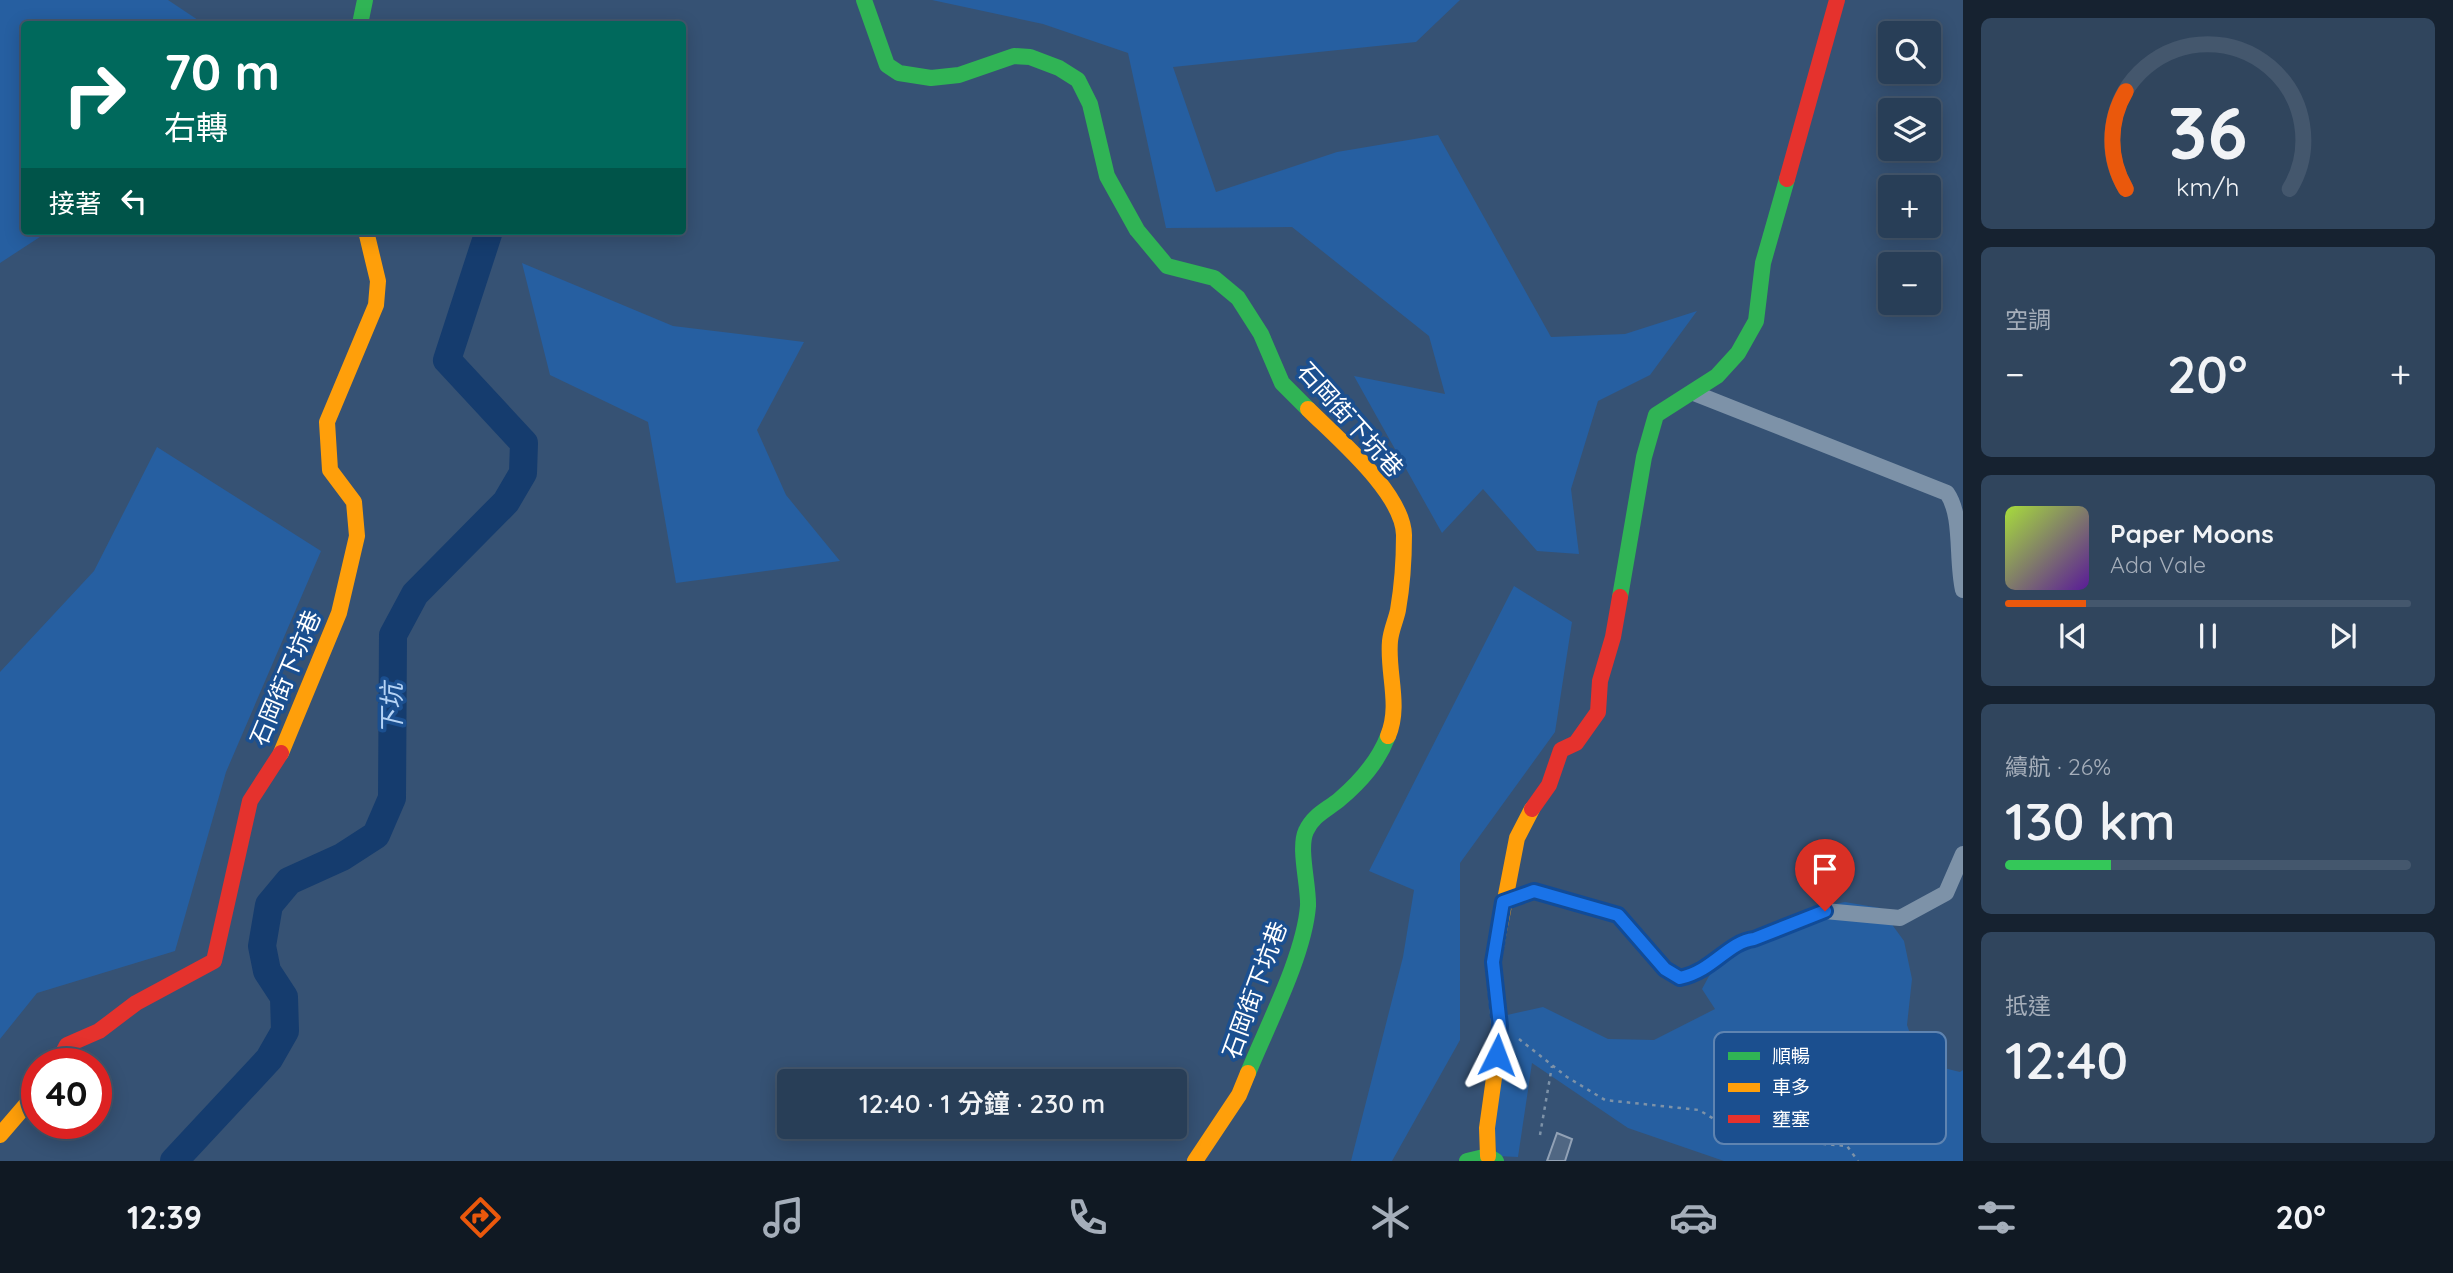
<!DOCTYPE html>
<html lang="zh-TW">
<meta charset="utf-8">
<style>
:root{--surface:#283e57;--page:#30455d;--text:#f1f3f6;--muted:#a5aeba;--line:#44576d;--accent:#ea580c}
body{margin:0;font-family:Quicksand,"Noto Sans TC",sans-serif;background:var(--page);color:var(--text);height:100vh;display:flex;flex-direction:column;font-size:26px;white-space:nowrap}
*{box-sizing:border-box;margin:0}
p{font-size:23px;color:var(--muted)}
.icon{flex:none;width:38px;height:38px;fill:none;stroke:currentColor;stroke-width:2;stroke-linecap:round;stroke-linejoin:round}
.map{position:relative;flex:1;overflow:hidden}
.panel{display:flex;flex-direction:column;gap:18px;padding:18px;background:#162230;width:490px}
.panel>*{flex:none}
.banner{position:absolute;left:21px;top:21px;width:665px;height:214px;border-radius:7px;box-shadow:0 4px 18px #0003,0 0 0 2px var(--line);background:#00695c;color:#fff;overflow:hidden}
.fabs{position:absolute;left:1878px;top:21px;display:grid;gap:14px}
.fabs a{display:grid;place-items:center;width:63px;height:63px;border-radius:7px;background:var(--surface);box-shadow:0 4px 18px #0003,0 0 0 2px var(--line);font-size:35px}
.speed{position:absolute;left:21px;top:1048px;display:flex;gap:14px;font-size:35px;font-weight:700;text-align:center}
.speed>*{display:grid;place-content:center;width:91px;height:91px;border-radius:50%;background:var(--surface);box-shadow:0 4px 18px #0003,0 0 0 2px var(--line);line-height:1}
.speed .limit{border:10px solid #d22;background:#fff;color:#111}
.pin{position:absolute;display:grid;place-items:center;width:60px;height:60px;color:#fff;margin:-72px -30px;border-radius:50% 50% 50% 0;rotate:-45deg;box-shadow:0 0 7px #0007}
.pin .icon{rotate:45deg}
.me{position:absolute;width:77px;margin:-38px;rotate:3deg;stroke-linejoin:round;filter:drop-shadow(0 0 5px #0008)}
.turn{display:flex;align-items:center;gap:24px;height:147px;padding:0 28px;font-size:32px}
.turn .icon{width:91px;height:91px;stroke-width:2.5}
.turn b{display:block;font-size:49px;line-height:60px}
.then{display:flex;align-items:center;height:66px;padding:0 28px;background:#0003;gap:14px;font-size:26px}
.big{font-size:52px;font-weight:600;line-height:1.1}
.panel .card{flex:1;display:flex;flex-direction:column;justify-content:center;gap:10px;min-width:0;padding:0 24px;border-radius:10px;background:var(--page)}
.panel .dial{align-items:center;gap:0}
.dial svg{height:182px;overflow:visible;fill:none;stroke:var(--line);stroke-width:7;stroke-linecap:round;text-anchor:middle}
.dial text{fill:var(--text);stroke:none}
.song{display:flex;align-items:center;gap:21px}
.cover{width:84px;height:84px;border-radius:10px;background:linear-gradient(135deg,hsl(80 70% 55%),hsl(270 70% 35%))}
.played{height:7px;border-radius:4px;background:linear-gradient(90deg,var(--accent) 20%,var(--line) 20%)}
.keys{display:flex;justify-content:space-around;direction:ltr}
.heat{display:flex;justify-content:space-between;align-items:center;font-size:38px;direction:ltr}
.charge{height:10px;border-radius:5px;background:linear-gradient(90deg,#34c759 26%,var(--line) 0)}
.trip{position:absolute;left:777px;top:1069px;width:410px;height:70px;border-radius:7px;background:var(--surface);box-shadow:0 4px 18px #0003,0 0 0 2px var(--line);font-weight:600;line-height:70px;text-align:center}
.tab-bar{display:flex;height:112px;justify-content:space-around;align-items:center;background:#101923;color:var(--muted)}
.tab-bar .icon{width:49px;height:49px}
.tab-bar .selected{color:var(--accent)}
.tab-bar b{font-size:32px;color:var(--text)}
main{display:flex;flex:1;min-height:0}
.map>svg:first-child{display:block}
.green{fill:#265fa1}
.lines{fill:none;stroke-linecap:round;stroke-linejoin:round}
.river{stroke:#153c6e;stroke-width:28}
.building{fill:#506783;stroke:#92a2b6;stroke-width:2}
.path{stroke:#7d92a8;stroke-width:2.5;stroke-dasharray:3.5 5;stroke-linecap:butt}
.street{stroke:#7d92a8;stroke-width:16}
.fast{stroke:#30b455;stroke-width:16}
.slow{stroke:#ff9f0a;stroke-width:16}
.jam{stroke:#e5322d;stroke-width:16}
.route-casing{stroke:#114b97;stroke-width:18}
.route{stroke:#1a73e8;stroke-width:12}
.labels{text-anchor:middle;stroke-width:7;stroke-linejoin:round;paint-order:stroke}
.street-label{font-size:24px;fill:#fff;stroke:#1b4f8f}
.water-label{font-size:26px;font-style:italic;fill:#b5d3f5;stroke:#1b4f8f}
.key{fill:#1b4f8f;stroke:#5f84b1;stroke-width:2}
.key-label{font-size:19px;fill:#fff}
</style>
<main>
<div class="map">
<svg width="1963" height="1161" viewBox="0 0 1963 1161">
<rect width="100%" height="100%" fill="#365274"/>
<path class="green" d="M0 0H168L204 24H24V231H49L0 263Z
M932 0H1460L1416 42 1173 67 1216 192 1337 152 1438 135 1551 337 1625 334 1697 311 1650 375 1598 401 1571 489 1579 554 1537 551 1483 489 1442 533 1354 376 1445 394 1429 336 1292 227 1166 228 1128 53 1043 24Z
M522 263 673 326 804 342 757 430 786 495 840 561 676 583 648 422 550 375Z
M157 447 321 551 226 772 175 951 37 993 0 1039V672L94 571Z
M1514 586 1572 622 1555 732 1460 863V1040L1392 1161H1351L1403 957 1414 890 1369 871Z
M1845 902 1880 908 1904 941 1912 979 1907 1025 1920 1062 1960 1072 1963 1070V1161H1724L1628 1128 1532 1063 1518 1157 1497 1156 1494 1129 1507 1015 1543 1007 1608 1039 1654 1040 1715 1009 1702 989 1721 954 1771 932 1805 910Z"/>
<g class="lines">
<path class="river" d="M174 1161 269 1059 285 1031 284 997 267 971 262 946 269 905 289 881 342 857 376 835 392 798 393 635 415 594 506 502 523 473 524 443 447 360 489 231"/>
</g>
<path class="building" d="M1557 1133 1572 1139 1565 1161H1547Z"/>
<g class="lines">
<path class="path" d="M1519 1039 1567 1077 1605 1100 1699 1110 1744 1137 1847 1146 1858 1161
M1540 1135 1552 1066"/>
<path class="street" d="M1694 393 1947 493C1963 516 1956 559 1963 590
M1503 902 1534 891 1618 915 1665 969 1680 978C1713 971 1728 942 1754 939L1825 911 1900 918 1946 893 1963 854"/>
<path class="fast" d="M864 0 887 65 899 73 931 78 959 75 1014 56 1030 57 1059 68 1078 80 1090 104 1107 176 1137 230 1167 266 1214 278 1238 298 1261 334 1282 383 1308 409
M360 24 365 0
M1620 597 1644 457 1656 415 1717 376 1738 353 1756 321 1763 263 1787 179
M1248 1073C1267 1026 1304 956 1308 906 1309 886 1298 848 1306 831 1313 815 1327 810 1340 799 1361 781 1378 762 1388 736
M1467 1161 1488 1156 1496 1161"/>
<path class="slow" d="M1308 409C1337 438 1403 493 1404 535 1404 559 1402 587 1398 610 1396 620 1391 630 1390 641 1387 673 1401 705 1388 736
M281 753 339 613 357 536 354 502 330 470 327 422 376 305 378 281 366 231
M0 1135 37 1092
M1488 1156 1487 1128 1500 1035 1493 962 1517 838 1532 809
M1195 1161 1239 1095 1248 1073"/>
<path class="jam" d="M1787 179 1837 0
M1532 809 1549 785 1561 750 1576 743 1598 712 1600 681 1613 637 1620 597
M57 1064 67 1045 99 1031 136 1003 214 961 250 801 281 753"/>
</g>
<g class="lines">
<defs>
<path id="route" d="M1497 1055 1500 1026 1493 962 1503 902 1534 891 1618 915 1665 969 1680 978C1713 971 1728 942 1754 939L1825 911"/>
</defs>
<use href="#route" class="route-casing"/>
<use href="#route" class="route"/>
</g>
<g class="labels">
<g class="street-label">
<text transform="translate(1350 420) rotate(48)" y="8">石岡街下坑巷</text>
<text transform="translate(286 678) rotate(-67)" y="8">石岡街下坑巷</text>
<text transform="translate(1255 990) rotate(-70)" y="8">石岡街下坑巷</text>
</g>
<g class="water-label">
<text transform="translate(392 709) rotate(-90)" y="9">下坑</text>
</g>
</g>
<rect x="1714" y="1032" width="232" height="112" rx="10" class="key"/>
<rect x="1728" y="1052" width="32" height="8" fill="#30b455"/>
<rect x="1728" y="1083" width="32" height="9" fill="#ff9f0a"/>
<rect x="1728" y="1115" width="32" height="8" fill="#e5322d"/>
<g class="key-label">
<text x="1772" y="1063">順暢</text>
<text x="1772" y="1094">車多</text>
<text x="1772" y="1126">壅塞</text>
</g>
</svg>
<div class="fabs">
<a><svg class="icon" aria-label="search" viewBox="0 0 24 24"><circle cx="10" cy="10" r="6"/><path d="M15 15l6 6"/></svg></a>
<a><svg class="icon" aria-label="layers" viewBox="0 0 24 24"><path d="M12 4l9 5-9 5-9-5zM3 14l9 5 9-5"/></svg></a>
<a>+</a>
<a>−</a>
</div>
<div class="speed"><div class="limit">40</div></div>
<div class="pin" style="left:1825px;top:911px;background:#d93025"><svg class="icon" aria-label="arrive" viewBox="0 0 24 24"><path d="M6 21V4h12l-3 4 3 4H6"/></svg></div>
<svg class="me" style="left:1497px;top:1055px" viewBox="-20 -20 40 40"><path d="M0-17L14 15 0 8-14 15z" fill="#1a73e8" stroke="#fff" stroke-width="4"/></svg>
<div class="trip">12:40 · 1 分鐘 · 230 m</div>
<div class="banner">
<div class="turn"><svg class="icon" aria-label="right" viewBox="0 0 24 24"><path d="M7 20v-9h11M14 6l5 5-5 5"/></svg><div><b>70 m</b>右轉</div></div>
<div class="then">接著<svg class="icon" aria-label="left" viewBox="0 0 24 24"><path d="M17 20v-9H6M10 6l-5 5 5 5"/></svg></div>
</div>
</div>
<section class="panel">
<div class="card dial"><svg viewBox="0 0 100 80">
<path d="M14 69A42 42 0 1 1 86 69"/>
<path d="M14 69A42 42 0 0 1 14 26" stroke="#ea580c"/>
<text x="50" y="56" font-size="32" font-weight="700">36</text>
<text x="50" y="72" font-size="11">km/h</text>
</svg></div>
<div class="card"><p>空調</p>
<div class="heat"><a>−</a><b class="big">20°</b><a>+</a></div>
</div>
<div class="card">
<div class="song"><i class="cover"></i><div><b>Paper Moons</b><p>Ada Vale</p></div></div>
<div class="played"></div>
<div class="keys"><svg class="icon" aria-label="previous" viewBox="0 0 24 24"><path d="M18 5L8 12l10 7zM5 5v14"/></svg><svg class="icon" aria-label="pause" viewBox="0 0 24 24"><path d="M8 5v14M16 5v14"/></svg><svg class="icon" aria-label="next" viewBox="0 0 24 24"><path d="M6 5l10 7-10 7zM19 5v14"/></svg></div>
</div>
<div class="card"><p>續航 · 26%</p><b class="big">130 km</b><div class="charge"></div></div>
<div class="card"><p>抵達</p><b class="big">12:40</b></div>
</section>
</main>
<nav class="tab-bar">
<b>12:39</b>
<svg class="icon selected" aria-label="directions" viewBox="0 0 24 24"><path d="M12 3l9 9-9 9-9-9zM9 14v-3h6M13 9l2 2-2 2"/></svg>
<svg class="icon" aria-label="music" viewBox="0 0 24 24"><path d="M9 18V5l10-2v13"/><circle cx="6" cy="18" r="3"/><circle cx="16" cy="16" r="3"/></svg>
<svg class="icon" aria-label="phone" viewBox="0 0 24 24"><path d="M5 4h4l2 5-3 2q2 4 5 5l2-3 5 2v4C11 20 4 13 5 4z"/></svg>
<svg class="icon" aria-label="climate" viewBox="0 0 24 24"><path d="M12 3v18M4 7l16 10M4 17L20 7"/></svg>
<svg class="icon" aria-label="car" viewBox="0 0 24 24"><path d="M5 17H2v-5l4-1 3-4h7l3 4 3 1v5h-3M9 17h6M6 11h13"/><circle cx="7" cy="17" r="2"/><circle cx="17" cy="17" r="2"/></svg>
<svg class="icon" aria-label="filters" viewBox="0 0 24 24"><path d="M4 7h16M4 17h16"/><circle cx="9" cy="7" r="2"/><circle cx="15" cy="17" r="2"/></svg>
<b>20°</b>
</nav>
